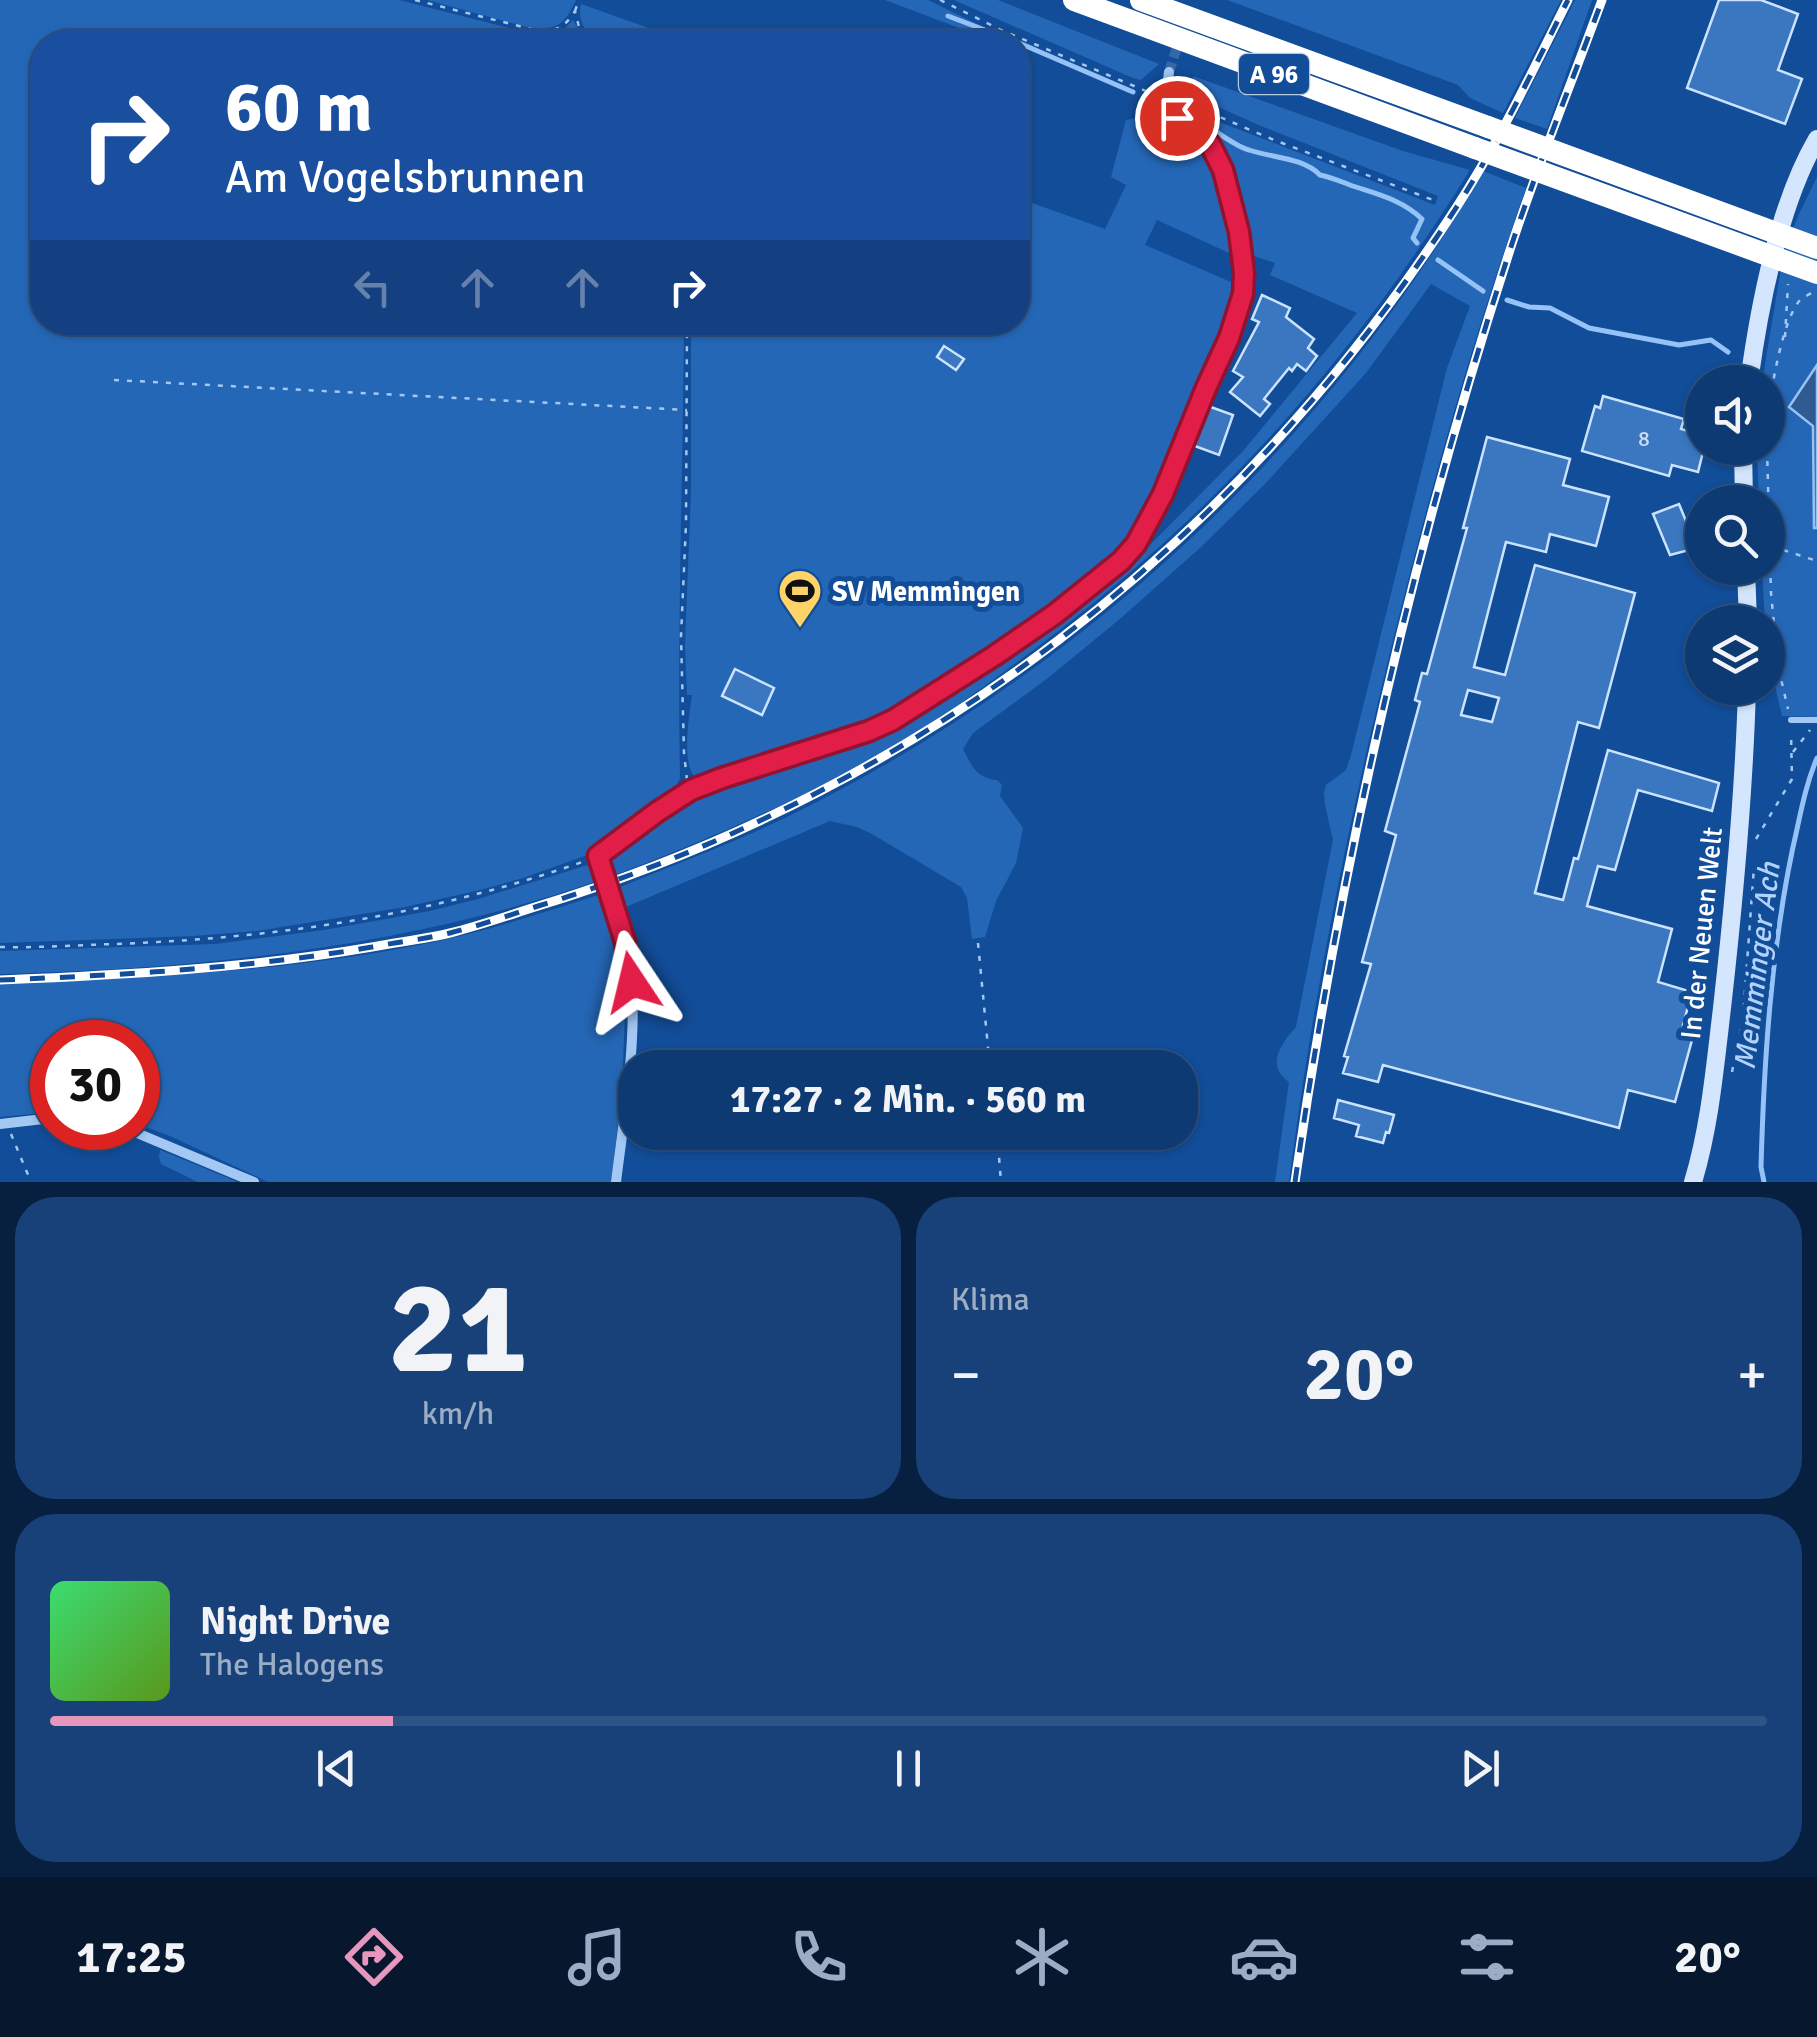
<!DOCTYPE html>
<html lang="de">
<meta charset="utf-8">
<style>
:root{--surface:#0e3a73;--page:#174178;--text:#f1f3f6;--muted:#9badc4;--line:#2e5485;--accent:#e797bd}
body{margin:0;font-family:Signika,sans-serif;background:var(--page);color:var(--text);height:100vh;display:flex;flex-direction:column;font-size:38px;white-space:nowrap}
*{box-sizing:border-box;margin:0}
p{font-size:32px;color:var(--muted)}
.icon{flex:none;width:55px;height:55px;fill:none;stroke:currentColor;stroke-width:2;stroke-linecap:round;stroke-linejoin:round}
.map{position:relative;height:1182px;overflow:hidden}
.panel{display:flex;flex-direction:column;gap:15px;padding:15px;background:#08203f;flex:1}
.panel>*{flex:none}
.guide{position:absolute;left:30px;top:30px;width:1000px;height:305px;border-radius:40px;box-shadow:0 2px 8px #0004,0 0 0 2px var(--line);background:#1a4fa0;color:#fff;overflow:hidden}
.buttons{position:absolute;left:1685px;top:365px;display:grid;gap:20px}
.buttons a{display:grid;place-items:center;width:100px;height:100px;border-radius:50%;background:var(--surface);box-shadow:0 2px 8px #0004,0 0 0 2px var(--line);font-size:50px}
.speed{position:absolute;left:30px;top:1020px;display:flex;gap:20px;font-size:50px;font-weight:700;text-align:center}
.speed>*{display:grid;place-content:center;width:130px;height:130px;border-radius:50%;background:var(--surface);box-shadow:0 2px 8px #0004,0 0 0 2px var(--line);line-height:1}
.speed .limit{border:15px solid #d22;background:#fff;color:#111}
.pin{position:absolute;display:grid;place-items:center;width:85px;height:85px;color:#fff;margin:-42px;border:5px solid #fff;border-radius:50%;box-shadow:0 2px 10px #0007}
.me{position:absolute;width:110px;margin:-55px;rotate:350deg;stroke-linejoin:round;filter:drop-shadow(0 0 8px #0008)}
.turn{display:flex;align-items:center;gap:35px;height:210px;padding:0 30px;font-size:45px}
.turn .icon{width:130px;height:130px;stroke-width:2.5}
.turn b{display:block;font-size:70px;line-height:85px}
.lanes{display:flex;align-items:center;height:95px;padding:0 30px;background:#0003;justify-content:center;gap:50px;direction:ltr}
.lanes .off{opacity:.35}
.big{font-size:75px;font-weight:700;line-height:1.1}
.panel .tile{flex:1;display:flex;flex-direction:column;justify-content:center;gap:15px;min-width:0;padding:0 35px;border-radius:40px;background:var(--page)}
.panel .dial{align-items:center;gap:0}
.dial b{font-size:130px;line-height:1}
.song{display:flex;align-items:center;gap:30px}
.cover{width:120px;height:120px;border-radius:15px;background:linear-gradient(135deg,hsl(140 70% 55%),hsl(90 70% 35%))}
.played{height:10px;border-radius:5px;background:linear-gradient(90deg,var(--accent) 20%,var(--line) 20%)}
.keys{display:flex;justify-content:space-around;direction:ltr}
.heat{display:flex;justify-content:space-between;align-items:center;font-size:55px;direction:ltr}
.panel .tiles{flex:1;display:grid;gap:15px;grid-template-columns:1fr 1fr}
.tile:last-child{grid-column:span 2}
.trip{position:absolute;left:618px;top:1050px;width:580px;height:100px;border-radius:40px;background:var(--surface);box-shadow:0 2px 8px #0004,0 0 0 2px var(--line);font-weight:700;line-height:100px;text-align:center}
.tab-bar{display:flex;height:160px;justify-content:space-around;align-items:center;background:#06172e;color:var(--muted)}
.tab-bar .icon{width:70px;height:70px}
.tab-bar .current{color:var(--accent)}
.tab-bar b{font-size:45px;color:var(--text)}
.map>svg:first-child{display:block}
.green{fill:#2567b7}
.water{fill:#305a92;stroke:#96c3f7;stroke-width:2.5}
.lines{fill:none;stroke-linecap:round;stroke-linejoin:round}
.stream{stroke:#96c3f7;stroke-width:5}
.building{fill:#3b77c1;stroke:#cce3fd;stroke-width:2.5;fill-rule:evenodd}
.street-tunnel{stroke:#3668a8;stroke-width:10;stroke-dasharray:10 5;stroke-linecap:butt}
.path{stroke:#a4c8f4;stroke-width:2.5;stroke-dasharray:5 8;stroke-linecap:butt}
.lane{stroke:#a4c8f4;stroke-width:6}
.street{stroke:#a4c8f4;stroke-width:10}
.secondary{stroke:#d4e6fd;stroke-width:18}
.highway{stroke:#fff;stroke-width:22}
.rail-casing{stroke:#fff;stroke-width:9}
.rail{stroke:#124d99;stroke-width:5;stroke-dasharray:15;stroke-linecap:butt}
.highway-bridge{stroke:#fff;stroke-width:22}
.route-casing{stroke:#92132f;stroke-width:25}
.route{stroke:#e11d48;stroke-width:18}
.labels{text-anchor:middle;stroke-width:10;stroke-linejoin:round;paint-order:stroke}
.number-label{font-size:22px;fill:#ceddf0}
.shield{fill:#124d99;stroke:#b8cae0;stroke-width:2.5}
.shield-label{font-size:25px;font-weight:bold;fill:#fff}
.poi-label{font-size:28px;font-weight:bold;fill:#fff;stroke:#124d99;text-anchor:start}
.street-label{font-size:28px;fill:#fff;stroke:#124d99}
.water-label{font-size:30px;font-style:italic;fill:#b1d2fa;stroke:#124d99}
</style>
<div class="map">
<svg width="1817" height="1182" viewBox="0 0 1817 1182">
<rect width="100%" height="100%" fill="#124d99"/>
<path class="green" d="M0 0H399L541 36 562 31 573 20 586 42H42V322L684 323C683 474 677 626 680 778L673 793 596 852 523 878 480 890 405 907 257 931 194 936 0 943Z
M427 0H576C564 25 558 30 530 28Z
M885 0H928L987 29 988 39Z
M954 0H998L1159 64 1141 80 1133 78Z
M1227 0H1561L1503 113 1470 98 1458 85Z
M1575 0H1592L1547 129 1515 118Z
M581 4 688 42H597C585 33 577 20 581 4Z
M1193 76 1403 151 1470 170C1352 360 1219 510 1040 645 990 683 938 721 884 752 797 801 707 840 615 875L609 863 611 855C645 827 679 801 719 785L869 739 899 723 1023 642 1095 589 1137 550 1148 547 1243 451 1357 313 1270 275 1275 263 1248 254 1239 209 1219 149 1187 113H1196L1435 205 1438 196 1261 126 1196 97Z
M1157 114H1166L1203 146 1215 164 1238 257 1157 220 1145 245 1238 285 1228 324 1149 514C1116 575 1048 613 991 650 956 673 922 696 886 718L875 724 707 778C704 778 701 780 699 779 679 773 690 711 692 695H687L685 645 691 491V323L1018 322V198L1105 229 1126 185 1111 177 1126 120Z
M1483 171 1526 188C1475 331 1434 476 1397 624 1351 808 1313 994 1289 1182H1275L1289 1082C1265 1065 1281 1044 1296 1027L1333 840 1325 805 1324 793 1326 785 1346 770 1351 755 1447 368 1470 306 1431 284 1366 373 1265 484 1201 547 1121 618 1048 678 973 733 963 749C971 765 977 779 997 780L1002 785 1000 796 1023 828 1016 863 996 901 985 937 972 939 967 898 961 887 872 834 857 827 830 821 621 909 615 889C678 863 742 840 803 809 1085 667 1326 445 1483 171Z
M1817 177V717L1782 716 1771 668 1768 622 1765 621 1762 568H1768V502H1759L1757 448H1768V382H1762L1784 251 1799 214Z
M588 865 592 867 597 881C406 947 202 969 0 974V951L215 944 324 930 430 911 478 899Z
M605 893 616 931 626 985 622 1090 611 1182H268L170 1136 138 1124V1042H52V1112L0 1117V984C140 978 282 972 420 945 483 933 544 912 605 893Z
M160 1150 238 1182H198L161 1164 159 1156Z"/>
<path class="water" d="M1817 365V528H1814L1813 426 1789 407Z"/>
<g class="lines">
<path class="stream" d="M948 16 1019 43 1133 92
M1206 125C1219 133 1235 146 1249 150 1272 158 1302 157 1320 175 1331 177 1339 181 1350 185 1376 194 1401 199 1422 219L1413 238 1417 243
M1438 260 1483 291
M1507 300 1529 307 1550 308 1589 328 1679 345 1711 340 1728 352
M1764 1182 1761 1167C1764 1061 1771 951 1793 847 1800 817 1805 786 1817 758"/>
</g>
<path class="building" d="M1719 0H1761L1798 14 1778 70 1802 79 1785 124 1687 88Z
M1262 295 1290 308 1286 317 1314 339 1308 348 1317 356 1306 371 1297 364 1292 371 1289 368 1264 399 1270 404 1260 416 1230 392 1243 377 1233 371 1259 322 1252 319Z
M944 346 964 359 956 370 937 357Z
M1603 396 1684 419 1681 429 1702 435V448H1704L1698 472 1672 465 1669 476 1582 451 1595 406 1600 408Z
M1208 406 1233 415 1219 455 1192 445Z
M1487 437 1570 459 1563 485 1609 497 1596 546 1550 534 1546 552 1506 542 1474 667 1505 675 1535 565 1635 593 1599 728 1578 722 1535 893 1563 900 1574 858 1578 859 1608 750 1719 783 1712 811 1638 790 1615 870 1598 866 1587 906 1672 929 1658 982 1692 992 1683 1025 1690 1031 1692 1040 1675 1102 1628 1090 1619 1128 1383 1065 1378 1082 1343 1073 1348 1057 1344 1056 1371 964 1362 962 1396 835 1385 831 1420 702 1415 700 1422 673 1427 674 1467 528H1463ZM1468 690 1499 698 1492 722 1461 715Z
M1679 504 1697 548 1670 555 1653 514Z
M735 669 774 688 762 715 722 696Z
M1338 1100 1394 1115 1389 1133 1386 1132 1383 1143 1356 1136 1359 1125 1334 1118Z"/>
<g class="lines">
<path class="street-tunnel" d="M1169 72 1180 38"/>
<path class="path" d="M415 0 539 31C556 32 566 26 575 11L579 27 591 42
M940 0 1001 30 1153 94
M575 11 579 0
M1184 105 1196 107 1274 140 1433 200
M1785 337 1788 284
M114 380 687 410
M1768 417C1771 390 1782 321 1800 300 1803 297 1810 294 1814 292
M1767 448 1771 593 1778 666 1788 709
M1771 546 1817 561
M1793 752 1810 730
M687 780 684 753 681 636 686 524 687 322
M1756 839 1792 779 1791 732
M978 943 990 1068
M0 947C38 948 77 945 115 944 279 938 432 915 588 860
M1732 1072 1743 1018 1754 867
M997 1132 1001 1182
M11 1134 31 1182"/>
<path class="lane" d="M1791 720H1817"/>
<path class="street" d="M0 1124 52 1118
M125 1128 254 1182
M616 1182C624 1117 636 1048 632 982 628 939 612 897 598 856 631 837 657 808 691 790 750 761 818 754 878 727 903 716 926 698 950 684 992 657 1035 629 1075 598 1097 582 1121 565 1137 543 1165 505 1178 455 1196 411 1212 373 1239 334 1243 292 1247 259 1233 179 1215 151 1194 117 1160 127 1169 72"/>
<path class="secondary" d="M1749 382C1759 308 1779 204 1817 139
M1743 448 1744 502
M1746 568 1748 622
M1693 1182C1710 1126 1715 1066 1722 1008 1734 902 1744 795 1747 688"/>
<path class="highway" d="M1074 0 1475 148
M1141 0 1488 127"/>
<defs>
<path id="rail" d="M0 980C124 975 250 968 372 947 398 942 425 939 450 933 478 926 507 916 535 907 922 789 1236 547 1456 208 1499 142 1533 70 1568 0
M1295 1182C1340 866 1410 559 1508 256 1536 169 1571 85 1602 0"/>
</defs>
<use href="#rail" class="rail-casing"/>
<use href="#rail" class="rail"/>
<path class="highway-bridge" d="M1488 127 1817 248
M1475 148 1817 273"/>
</g>
<g class="lines">
<defs>
<path id="route" d="M632 982 625 942 598 856 657 812 691 790 722 778 869 731 893 720 994 656 1055 614 1121 561 1136 544 1163 494 1206 388 1229 338 1243 294 1244 273 1239 232 1223 170 1210 144 1177 118"/>
</defs>
<use href="#route" class="route-casing"/>
<use href="#route" class="route"/>
</g>
<defs>
<symbol id="stadium-pin" viewBox="-11 -11 22 30"><path d="M0 17L-7.5 6A9.5 9.5 0 1 1 7.5 6Z" fill="#ffd367" stroke="#124d99"/><path d="M0-5a6.5 5 0 1 0 0 10a6.5 5 0 1 0 0-10ZM-3.5-1.8h7v3.6h-7Z" fill="#111"/></symbol>
</defs>
<g fill-rule="evenodd">
<use href="#stadium-pin" x="775" y="566" width="50" height="68"/>
</g>
<g class="labels">
<g class="number-label">
<text x="1644" y="446">8</text>
</g>
<rect class="shield" x="1239" y="54" width="70" height="40" rx="8"/>
<g class="shield-label">
<text x="1274" y="83">A 96</text>
</g>
<g class="poi-label">
<text x="832" y="601">SV Memmingen</text>
</g>
<g class="street-label">
<text transform="translate(1701 933) rotate(-84)" y="10">In der Neuen Welt</text>
</g>
<g class="water-label">
<text transform="translate(1757 966) rotate(-83)" y="10">Memminger Ach</text>
</g>
</g>
</svg>
<div class="buttons">
<a><svg class="icon" aria-label="sound" viewBox="0 0 24 24"><path d="M4 9h4l5-4v14l-5-4H4zM17 9q2 3 0 6"/></svg></a>
<a><svg class="icon" aria-label="search" viewBox="0 0 24 24"><circle cx="10" cy="10" r="6"/><path d="M15 15l6 6"/></svg></a>
<a><svg class="icon" aria-label="layers" viewBox="0 0 24 24"><path d="M12 4l9 5-9 5-9-5zM3 14l9 5 9-5"/></svg></a>
</div>
<div class="speed"><div class="limit">30</div></div>
<div class="pin" style="left:1177px;top:118px;background:#d93025"><svg class="icon" aria-label="arrive" viewBox="0 0 24 24"><path d="M6 21V4h12l-3 4 3 4H6"/></svg></div>
<svg class="me" style="left:632px;top:982px" viewBox="-20 -20 40 40"><path d="M0-17L14 15 0 8-14 15z" fill="#e11d48" stroke="#fff" stroke-width="4"/></svg>
<div class="trip">17:27 · 2 Min. · 560 m</div>
<div class="guide">
<div class="turn"><svg class="icon" aria-label="right" viewBox="0 0 24 24"><path d="M7 20v-9h11M14 6l5 5-5 5"/></svg><div><b>60 m</b>Am Vogelsbrunnen</div></div>
<div class="lanes"><svg class="icon off" aria-label="left" viewBox="0 0 24 24"><path d="M17 20v-9H6M10 6l-5 5 5 5"/></svg><svg class="icon off" aria-label="ahead" viewBox="0 0 24 24"><path d="M12 20V5M6 11l6-6 6 6"/></svg><svg class="icon off" aria-label="ahead" viewBox="0 0 24 24"><path d="M12 20V5M6 11l6-6 6 6"/></svg><svg class="icon" aria-label="right" viewBox="0 0 24 24"><path d="M7 20v-9h11M14 6l5 5-5 5"/></svg></div>
</div>
</div>
<section class="panel">
<div class="tiles">
<div class="tile dial"><b>21</b><p>km/h</p></div>
<div class="tile"><p>Klima</p>
<div class="heat"><a>−</a><b class="big">20°</b><a>+</a></div>
</div>
<div class="tile">
<div class="song"><i class="cover"></i><div><b>Night Drive</b><p>The Halogens</p></div></div>
<div class="played"></div>
<div class="keys"><svg class="icon" aria-label="previous" viewBox="0 0 24 24"><path d="M18 5L8 12l10 7zM5 5v14"/></svg><svg class="icon" aria-label="pause" viewBox="0 0 24 24"><path d="M8 5v14M16 5v14"/></svg><svg class="icon" aria-label="next" viewBox="0 0 24 24"><path d="M6 5l10 7-10 7zM19 5v14"/></svg></div>
</div>
</div>
</section>
<nav class="tab-bar">
<b>17:25</b>
<svg class="icon current" aria-label="directions" viewBox="0 0 24 24"><path d="M12 3l9 9-9 9-9-9zM9 14v-3h6M13 9l2 2-2 2"/></svg>
<svg class="icon" aria-label="music" viewBox="0 0 24 24"><path d="M9 18V5l10-2v13"/><circle cx="6" cy="18" r="3"/><circle cx="16" cy="16" r="3"/></svg>
<svg class="icon" aria-label="phone" viewBox="0 0 24 24"><path d="M5 4h4l2 5-3 2q2 4 5 5l2-3 5 2v4C11 20 4 13 5 4z"/></svg>
<svg class="icon" aria-label="climate" viewBox="0 0 24 24"><path d="M12 3v18M4 7l16 10M4 17L20 7"/></svg>
<svg class="icon" aria-label="car" viewBox="0 0 24 24"><path d="M5 17H2v-5l4-1 3-4h7l3 4 3 1v5h-3M9 17h6M6 11h13"/><circle cx="7" cy="17" r="2"/><circle cx="17" cy="17" r="2"/></svg>
<svg class="icon" aria-label="filters" viewBox="0 0 24 24"><path d="M4 7h16M4 17h16"/><circle cx="9" cy="7" r="2"/><circle cx="15" cy="17" r="2"/></svg>
<b>20°</b>
</nav>
